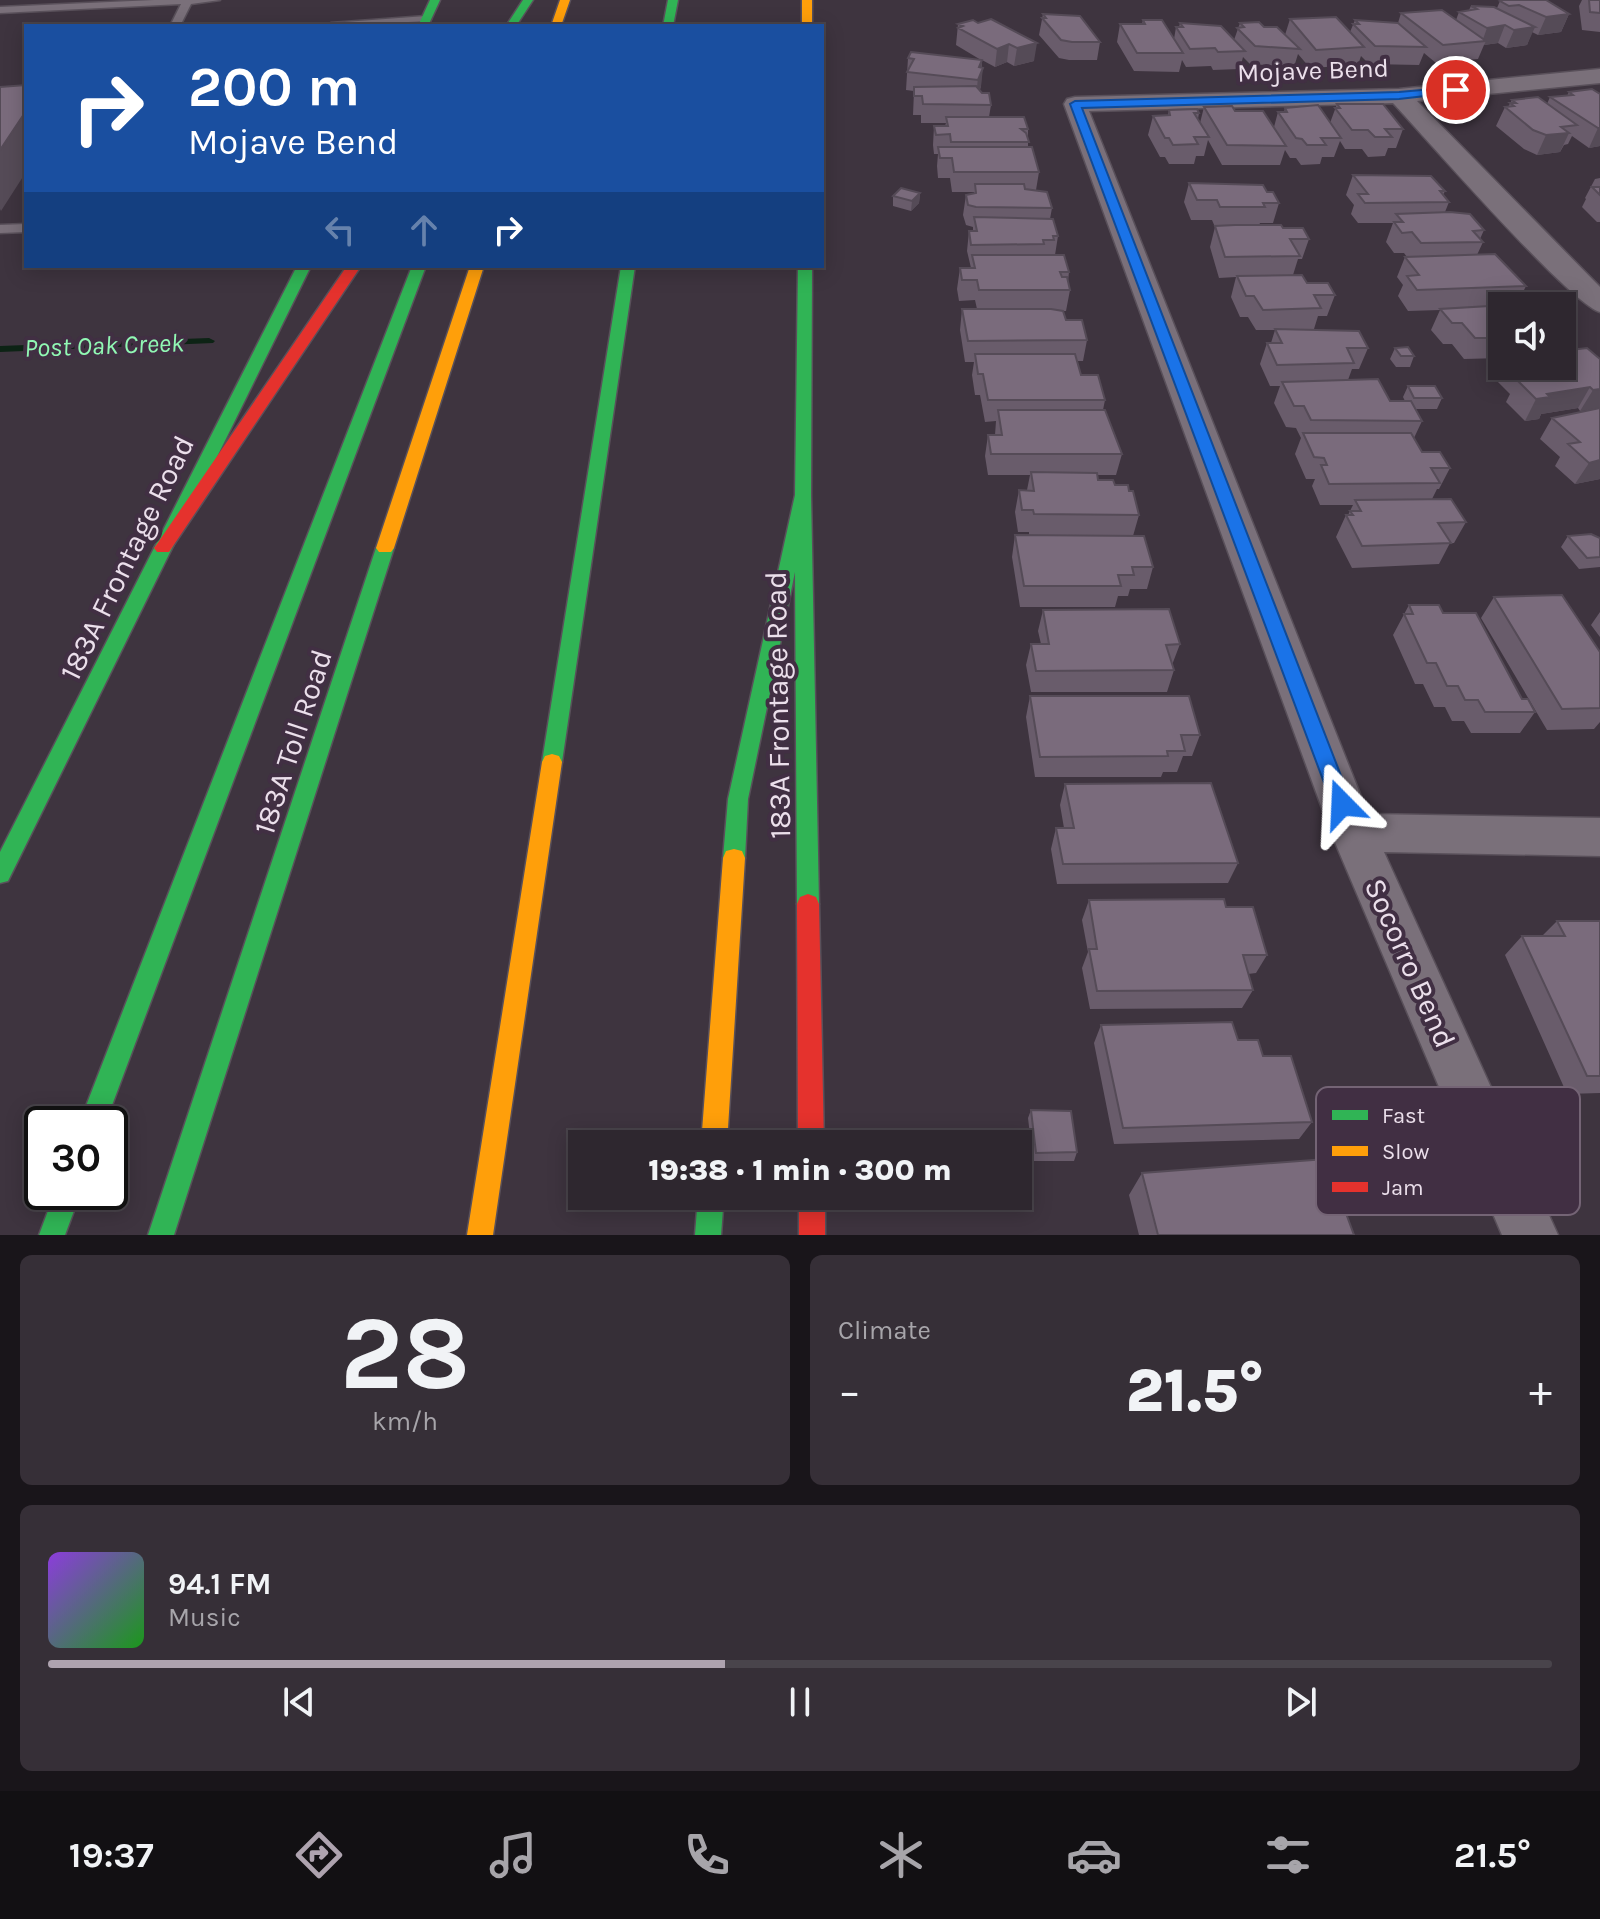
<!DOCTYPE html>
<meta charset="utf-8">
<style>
:root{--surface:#2e272f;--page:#362f37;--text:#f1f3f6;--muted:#a7a5aa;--line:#49444b;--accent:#aea3af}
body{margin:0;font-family:Karla,sans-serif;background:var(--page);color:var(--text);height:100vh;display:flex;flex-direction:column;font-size:30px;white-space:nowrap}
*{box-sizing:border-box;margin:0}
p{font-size:26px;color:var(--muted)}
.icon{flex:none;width:44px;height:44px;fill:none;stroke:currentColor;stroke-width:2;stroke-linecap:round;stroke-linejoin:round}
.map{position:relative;height:1235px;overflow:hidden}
.side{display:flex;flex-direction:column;gap:20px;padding:20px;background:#19151a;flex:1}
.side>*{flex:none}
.hud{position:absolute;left:24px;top:24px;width:800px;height:244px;border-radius:0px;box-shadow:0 4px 20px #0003,0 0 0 2px var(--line);background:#1a4fa0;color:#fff;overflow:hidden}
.controls{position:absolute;left:1488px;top:292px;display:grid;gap:16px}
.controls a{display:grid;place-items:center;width:88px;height:88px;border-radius:0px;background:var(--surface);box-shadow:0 4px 20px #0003,0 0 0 2px var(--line);font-size:40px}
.speed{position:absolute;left:24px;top:1106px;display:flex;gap:16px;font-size:40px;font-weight:700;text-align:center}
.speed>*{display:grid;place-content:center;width:104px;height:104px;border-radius:50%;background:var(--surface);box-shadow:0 4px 20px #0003,0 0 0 2px var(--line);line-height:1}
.speed .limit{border:4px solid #111;border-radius:12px;background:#fff;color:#111}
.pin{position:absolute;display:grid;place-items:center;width:68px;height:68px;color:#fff;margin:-34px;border:4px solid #fff;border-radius:50%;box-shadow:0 2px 8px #0007}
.me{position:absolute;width:88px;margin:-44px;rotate:339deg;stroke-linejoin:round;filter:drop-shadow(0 0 6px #0008)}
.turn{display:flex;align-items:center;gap:28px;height:168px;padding:0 32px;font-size:36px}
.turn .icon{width:104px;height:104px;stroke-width:2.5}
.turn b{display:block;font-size:56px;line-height:68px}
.lanes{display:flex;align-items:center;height:76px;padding:0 32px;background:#0003;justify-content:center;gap:40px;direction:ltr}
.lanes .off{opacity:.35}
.big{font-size:60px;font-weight:800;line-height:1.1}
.side .widget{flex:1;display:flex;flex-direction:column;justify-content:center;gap:12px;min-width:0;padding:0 28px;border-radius:12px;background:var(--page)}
.side .dial{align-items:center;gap:0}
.dial b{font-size:104px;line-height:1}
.song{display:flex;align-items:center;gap:24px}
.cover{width:96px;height:96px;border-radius:12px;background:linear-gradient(135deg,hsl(270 70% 55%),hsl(120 70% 35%))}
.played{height:8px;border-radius:4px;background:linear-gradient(90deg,var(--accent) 45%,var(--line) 45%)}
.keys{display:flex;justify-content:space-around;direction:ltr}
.heat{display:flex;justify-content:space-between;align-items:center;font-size:44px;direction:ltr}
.side .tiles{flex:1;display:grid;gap:20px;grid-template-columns:1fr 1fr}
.widget:last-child{grid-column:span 2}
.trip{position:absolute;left:568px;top:1130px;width:464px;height:80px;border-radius:0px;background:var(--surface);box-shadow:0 4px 20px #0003,0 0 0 2px var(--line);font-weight:800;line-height:80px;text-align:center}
.dock{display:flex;height:128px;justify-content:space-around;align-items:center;background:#121013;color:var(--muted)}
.dock .icon{width:56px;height:56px}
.dock .active{color:var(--accent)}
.dock b{font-size:36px;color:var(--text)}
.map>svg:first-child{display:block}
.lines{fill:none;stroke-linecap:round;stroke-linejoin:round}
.stream{fill:#0d2315;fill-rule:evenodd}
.lane-casing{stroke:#59505a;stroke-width:3}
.street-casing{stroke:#59505a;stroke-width:3}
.fast-casing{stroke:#59505a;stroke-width:3}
.slow-casing{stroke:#59505a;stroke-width:3}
.jam-casing{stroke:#59505a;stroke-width:3}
.lane{fill:#7a707a;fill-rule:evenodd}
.street{fill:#7a707a;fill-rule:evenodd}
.fast{fill:#30b455;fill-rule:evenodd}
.slow{fill:#ff9f0a;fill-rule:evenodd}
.jam{fill:#e5322d;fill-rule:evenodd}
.wall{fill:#695c6b}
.shaded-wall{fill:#554b57}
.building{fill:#7a6b7c;stroke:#554b57;stroke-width:2}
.route{fill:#1a73e8;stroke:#114b97;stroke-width:2}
.labels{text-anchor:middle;stroke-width:8;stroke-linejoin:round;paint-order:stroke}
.far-street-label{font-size:26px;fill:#ebdfeb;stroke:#412f43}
.far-water-label{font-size:26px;font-style:italic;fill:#91f8b4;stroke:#412f43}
.street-label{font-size:30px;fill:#ebdfeb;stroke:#412f43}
.key{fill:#412f43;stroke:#746475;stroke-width:2}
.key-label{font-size:22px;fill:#ebdfeb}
</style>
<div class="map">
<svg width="1600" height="1235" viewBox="0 0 1600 1235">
<rect width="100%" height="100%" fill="#3e343f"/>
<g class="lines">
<path class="stream" d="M209 338 215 341 213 343 0 352V346Z"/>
<defs>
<path id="lane" d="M154 0H220L191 4 180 26H170L181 4 0 13V7Z
M426 16 431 19 429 21 326 26 331 23Z
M26 224V232L0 233V225Z"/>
<path id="street" d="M1600 69V83L1417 101 1600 287V312C1570 304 1425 137 1393 103L1089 111 1368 814 1600 818V856L1384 852 1558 1235H1502L1331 833 1064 104 1067 99 1075 97 1399 89Z"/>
<path id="fast" d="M430 0H440L428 26H418Z
M523 0H533L516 26H506Z
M668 0H678L673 26H663Z
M297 266H311L8 881 0 883V852Z
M412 266H426L105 1124H79Z
M621 266H635L562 762 559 768 552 770 545 768 542 762Z
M798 266H812L811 495 819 904 816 911 808 914 800 911 797 904 795 572 748 799 745 858 742 865 734 867 726 865 723 858 728 799 795 495Z
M385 542 394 548 174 1235H148L376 548Z
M55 1192H81L65 1235H39Z
M698 1196H724L721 1235H695Z"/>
<path id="slow" d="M560 0H570L561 26H551Z
M802 0H812V26H802Z
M470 266H484L394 548 391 552H379L376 548Z
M552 754 559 756 562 762 493 1235H467L542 762 545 756Z
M734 849 742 851 745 858 727 1144H701L723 858 726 851Z"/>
<path id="jam" d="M347 266H361L169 552H157L154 548 157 544Z
M808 894 816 897 819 904 824 1144H798L797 904 800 897Z
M799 1196H825V1235H799Z"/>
</defs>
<use href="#lane" class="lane-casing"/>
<use href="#street" class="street-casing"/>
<use href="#fast" class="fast-casing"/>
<use href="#slow" class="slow-casing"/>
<use href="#jam" class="jam-casing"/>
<use href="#lane" class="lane"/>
<use href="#street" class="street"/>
<use href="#fast" class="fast"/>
<use href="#slow" class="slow"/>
<use href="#jam" class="jam"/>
</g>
<path class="wall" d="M1582 0H1600V32L1582 30 1579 6Z
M1500 1 1569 14 1561 32 1538 35 1532 32 1527 45 1506 48 1498 43 1484 45 1478 59 1436 63 1424 53 1419 65 1369 64 1361 56 1358 65 1310 68 1298 54 1294 67 1250 64 1243 57 1240 69 1213 70 1211 66 1186 67 1182 60 1179 72 1134 71 1117 42 1120 24H1142L1143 20 1174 39 1176 27H1179L1180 23 1234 40 1240 23 1264 27 1285 35 1290 19 1350 32 1355 20 1398 23 1401 13 1456 20 1459 12 1469 10 1471 6 1497 8Z
M1043 14 1100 42 1097 60H1069L1059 58 1039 35Z
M991 19 1034 61 1014 66 1007 62 995 67 982 60 981 86 980 90 991 105 989 117 1028 129V147L1039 172 1036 190 1052 208 1050 219 1058 236 1055 255 1069 272 1068 281 1070 290 1066 311H1063L1066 320 1087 340 1083 361H1077L1081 375 1105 400 1103 410 1122 454 1116 475H1097L1098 480 1129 491 1139 515 1133 536 1153 567 1147 589H1130L1128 596H1118L1115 607H1020L1012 557 1015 535H1029V532H1018L1015 512 1019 490H1027L1030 475H988L985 456 988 435H995L996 421 985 422 980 395H975L972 375 974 362H965L960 330 962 309H977L975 300 959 301 957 289 960 268H971L967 251 969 231H973V227L966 225 963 215 966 195 974 194V192H952L950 178H938L937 166 938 154H934L933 145 934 126H945L946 123H921V115H913L914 91 906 90 908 58 981 60 956 45 958 24 978 23Z
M1569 92 1600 93V146L1589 148 1572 136 1568 144 1564 145 1560 152 1537 155 1524 149 1496 126 1505 107H1508L1512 100 1547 104 1550 97 1567 96Z
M1337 104 1403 129 1396 148H1388L1385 156 1368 157 1362 149H1345L1340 141 1334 157H1322L1320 164 1301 165 1296 158H1290L1285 150 1280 165H1222L1208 140 1204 156H1196L1194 164H1169L1165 157H1160L1148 135 1153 116 1168 115 1169 110 1199 113 1198 119 1200 123 1204 107 1274 127 1278 112H1284L1285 108 1330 123Z
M1353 175 1445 191 1443 195 1449 202 1445 212 1484 230 1480 239 1483 242 1477 255 1526 286 1517 304 1502 306V358L1464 359 1452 344H1443L1431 330 1440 310 1408 311 1398 296 1403 285 1397 277 1405 257H1407L1404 253H1394L1386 242 1393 223H1358L1351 214 1354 205 1346 195Z
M1600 178V222H1597L1582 207 1586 199 1585 198 1595 179Z
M1189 183 1267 192 1279 203 1273 223H1260L1259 225 1283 228 1309 239 1302 259H1298L1293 275 1307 283 1335 295 1327 316H1318L1314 329H1288L1368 348 1359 369H1352L1348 380 1390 401H1405L1403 397 1408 386 1442 398 1437 409H1415L1422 421 1414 438 1422 452 1450 468 1439 489H1437L1432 499 1466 522 1454 543H1450L1439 564 1352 568 1336 537 1346 515H1348L1353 505H1320L1312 486 1315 479H1306L1295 454 1301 438 1296 428 1286 427 1274 403 1280 386H1270L1260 364 1267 343H1271L1275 330H1256L1248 317H1240L1231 297 1236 277 1219 278 1210 247 1215 227 1212 220H1191L1184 202Z
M920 193 919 203 911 211 893 206V196Z
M1562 321 1573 335 1564 351 1600 359V407L1599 408 1580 411 1578 408 1541 414 1539 419 1525 421 1506 402 1510 394 1497 381 1504 366H1562Z
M1395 348 1414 356 1410 367H1396L1390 359Z
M1600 408V479L1575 484 1555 466 1560 457 1540 439 1552 418Z
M1568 536 1600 538V567L1579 569 1561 547Z
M1494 597 1600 652V722L1594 729 1547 730 1481 618Z
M1409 605 1443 613 1522 699 1535 712 1520 733H1471L1464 721H1452L1445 707H1434L1423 684H1415L1393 635Z
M1043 610 1180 644 1172 665 1174 670 1167 692H1031L1026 665 1031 644H1041L1038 631Z
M1600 612V637L1591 625Z
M1030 696 1200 735 1192 756H1183L1177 772H1163L1161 777H1035L1026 717Z
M1065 784 1238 863 1228 883 1057 884 1051 849 1056 828H1064L1060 805Z
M1089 900 1226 907 1267 955 1256 973 1248 974 1253 990 1242 1008 1090 1009 1082 968 1088 952 1082 920Z
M1557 921H1600V1093L1567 1094 1505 955 1522 936H1542Z
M1101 1025 1238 1040 1263 1056 1312 1122 1299 1139 1114 1144 1094 1043Z
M1031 1110 1077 1152 1074 1161H1033L1028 1118Z
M1142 1173 1354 1235H1139L1129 1195Z"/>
<path class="shaded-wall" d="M1569 14 1561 32 1538 35 1546 17Z
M1505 25 1498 43 1484 45 1486 41 1482 42 1487 28Z
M1535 27 1527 45 1506 48 1514 30Z
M1037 43 1034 61 1014 66 1017 48Z
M1009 44 1007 62 995 67 997 49Z
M982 60 981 73 983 68 981 86 976 98 979 67Z
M26 111V172L1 211 0 209V150Z
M1598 128H1600V146L1589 148Z
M1569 133 1560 152 1537 155 1546 135Z
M920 193 919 203 911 211 912 201Z
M1590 387 1578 408 1541 414 1539 419 1525 421 1536 399 1547 394Z
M1600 389V407L1599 408 1580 411 1593 390Z
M1600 460V479L1575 484 1589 463Z"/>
<path class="building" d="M1503 0H1546L1569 14 1546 17 1519 5 1509 6 1500 1Z
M1589 0H1600V13L1590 12Z
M1471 6 1494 7 1535 27 1514 30 1505 25 1487 28 1459 12 1477 9Z
M1442 10 1486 41 1443 45 1401 13Z
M1043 14 1080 16 1100 42H1072L1061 40 1042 18H1046Z
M1336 17 1364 47 1316 50 1290 19Z
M991 19 1037 43 1017 48 1009 44 997 49 958 28 963 26 958 24 973 20 978 23Z
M1143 20H1162L1183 53H1137L1120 24H1145Z
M1355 20 1398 23 1426 47 1375 46 1353 24H1359Z
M1259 22 1264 27H1277L1300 49 1255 46 1237 28 1244 27 1240 23Z
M1180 23 1221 26 1245 51 1218 52 1215 48 1190 49 1176 27H1183Z
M911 52 982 60 979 67 983 68 978 80 907 72 914 59 908 58Z
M26 85V111L0 150V87Z
M976 86 982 93H989L991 105 923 104 922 96H914V87Z
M1592 89 1600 94V128H1598L1550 97 1573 95 1569 92Z
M1538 97 1577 125 1561 127 1569 133 1546 135 1533 130 1505 107 1514 106 1510 103H1516L1512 100Z
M1337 104H1383L1403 129H1385L1392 137H1375L1368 130H1352L1335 108H1340Z
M1318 105 1341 138H1321L1326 145H1307L1302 139 1296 138 1278 112H1287L1285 108Z
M1232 106 1235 111H1263L1286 146 1227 145 1204 107Z
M1197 109 1199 113H1194L1209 137H1194L1198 144 1173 145 1169 138H1165L1153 116 1170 115 1169 110Z
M946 117H1024L1028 129H1021L1026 133 1029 142H951L950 134 936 135 934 126H948Z
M938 147H1032L1039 172H954L952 158H940Z
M1353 175 1431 176 1445 191H1440L1449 202 1365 203 1358 194H1368Z
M1189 183 1263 185 1267 192H1273L1279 203H1263L1265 207H1220L1217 200H1197Z
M975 184H1024L1025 189 1047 192 1052 208 976 207 968 205 966 195 976 193Z
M1592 187H1600V195Z
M901 188 920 193 912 201 893 196Z
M1450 212 1470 214 1484 230 1473 231 1483 242 1421 243 1412 232 1402 233 1394 222H1403L1396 214Z
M974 217 1053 219 1058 236H1053L1054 240H1043L1044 244 971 245 969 231H977Z
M1235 225H1281L1283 228H1303L1309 239H1290L1300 256 1225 257 1215 226Z
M1495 254 1526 286 1417 290 1407 276 1419 275 1405 257Z
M972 255H1064L1069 272H1060L1062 277H1067L1070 290H979L977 280H962L960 268H975Z
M1302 275 1307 283H1328L1335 295H1314L1321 308 1263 310 1254 296H1246L1237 276Z
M1523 304 1525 306H1502V338H1475L1462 323H1452L1440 309Z
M962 309H1051L1063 311 1066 320H1082L1087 340 968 341Z
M1562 321 1573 335 1562 336Z
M1275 329 1359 331 1368 348H1347L1354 363 1277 365 1267 343H1282Z
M1408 347 1414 356H1401L1395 348Z
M1587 348 1600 359V389L1593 390 1590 387 1547 394 1550 397 1536 399 1517 380 1528 379 1514 366H1562V351Z
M975 354H1075L1081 375H1098L1105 400H988L983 374H978Z
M1378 379 1390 401H1411L1422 421 1311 420 1304 406H1294L1282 382Z
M1408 386H1435L1442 398H1414Z
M1600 408V460L1589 463 1568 444 1580 442 1552 418Z
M998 410H1105L1122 454H991L988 435H1002Z
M1303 433H1411L1422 452H1440L1450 468H1431L1440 483 1329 484 1321 465H1327L1324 458 1314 457Z
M1031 472 1097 473 1098 480H1113L1115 485H1128L1129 491H1133L1139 515 1034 514 1033 510H1022L1019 490 1034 491Z
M1451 499 1466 522 1438 523 1451 543 1362 546 1346 515H1353L1350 511H1361L1355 500Z
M1591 534 1600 538V557L1587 558 1568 536Z
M1015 535 1144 536 1153 567H1132L1134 575H1118L1121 586H1024Z
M1562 595 1600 652V708L1562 709 1494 597Z
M1409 605H1439L1443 613H1476L1522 699H1528L1535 712H1485L1478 700H1465L1458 686H1447L1436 663H1427L1404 614H1413Z
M1169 609 1180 644 1166 645 1174 670 1036 671 1031 644H1049L1043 610Z
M1030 696H1189L1200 735H1181L1185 751H1167L1168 756 1040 757Z
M1211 783 1238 863 1063 864 1056 828H1074L1065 784Z
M1224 899 1226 907H1253L1267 955H1243L1253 990 1097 991 1089 949H1097L1089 900Z
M1557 921H1600V1076H1587L1522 936H1565Z
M1232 1022 1238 1040H1258L1263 1056H1291L1312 1122 1123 1128 1101 1025Z
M1031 1110 1071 1111 1077 1152 1036 1153Z
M1326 1159 1354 1235H1158L1142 1173Z"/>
<path class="route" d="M1456 87 1460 88V92L1399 99 1082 108 1352 804 1349 811 1342 813 1335 811 1332 804 1070 104 1075 101 1399 92Z"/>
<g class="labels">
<g class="far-street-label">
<text transform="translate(1313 70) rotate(-2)" y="9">Mojave Bend</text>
</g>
<g class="far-water-label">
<text transform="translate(104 345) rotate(-2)" y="9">Post Oak Creek</text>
</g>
<g class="street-label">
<text transform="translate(127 558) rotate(-64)" y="10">183A Frontage Road</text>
<text transform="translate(778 705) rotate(-91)" y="10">183A Frontage Road</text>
<text transform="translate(293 742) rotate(-72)" y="10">183A Toll Road</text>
<text transform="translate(1410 963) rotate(66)" y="10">Socorro Bend</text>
</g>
</g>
<rect x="1316" y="1087" width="264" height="128" rx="12" class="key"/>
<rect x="1332" y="1110" width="36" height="10" fill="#30b455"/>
<rect x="1332" y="1146" width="36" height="10" fill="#ff9f0a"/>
<rect x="1332" y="1182" width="36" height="10" fill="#e5322d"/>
<g class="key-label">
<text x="1382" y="1123">Fast</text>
<text x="1382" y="1159">Slow</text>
<text x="1382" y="1195">Jam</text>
</g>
</svg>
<div class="controls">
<a><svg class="icon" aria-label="sound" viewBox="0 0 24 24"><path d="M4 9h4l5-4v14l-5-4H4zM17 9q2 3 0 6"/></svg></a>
</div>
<div class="speed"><div class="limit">30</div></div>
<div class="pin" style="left:1456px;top:90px;background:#d93025"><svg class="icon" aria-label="arrive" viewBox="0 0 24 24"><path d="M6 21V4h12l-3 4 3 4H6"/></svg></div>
<svg class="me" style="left:1342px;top:804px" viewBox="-20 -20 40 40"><path d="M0-17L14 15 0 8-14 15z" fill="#1a73e8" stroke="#fff" stroke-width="4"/></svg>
<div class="trip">19:38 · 1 min · 300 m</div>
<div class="hud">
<div class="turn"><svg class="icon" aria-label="right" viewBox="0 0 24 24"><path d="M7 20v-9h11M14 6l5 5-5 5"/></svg><div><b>200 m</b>Mojave Bend</div></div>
<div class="lanes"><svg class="icon off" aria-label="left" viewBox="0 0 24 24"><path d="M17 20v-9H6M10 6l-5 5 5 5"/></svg><svg class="icon off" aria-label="ahead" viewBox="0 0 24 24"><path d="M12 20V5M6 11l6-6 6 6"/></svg><svg class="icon" aria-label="right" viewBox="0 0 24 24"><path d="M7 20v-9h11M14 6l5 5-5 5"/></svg></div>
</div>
</div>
<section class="side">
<div class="tiles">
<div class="widget dial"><b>28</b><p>km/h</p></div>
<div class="widget"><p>Climate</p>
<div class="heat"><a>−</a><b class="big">21.5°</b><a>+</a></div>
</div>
<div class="widget">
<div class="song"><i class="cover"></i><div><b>94.1 FM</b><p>Music</p></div></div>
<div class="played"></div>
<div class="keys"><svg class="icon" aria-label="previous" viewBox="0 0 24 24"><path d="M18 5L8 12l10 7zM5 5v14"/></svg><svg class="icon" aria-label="pause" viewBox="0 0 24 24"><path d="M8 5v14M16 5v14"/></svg><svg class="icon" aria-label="next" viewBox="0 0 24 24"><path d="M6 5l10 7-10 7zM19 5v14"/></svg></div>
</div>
</div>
</section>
<nav class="dock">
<b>19:37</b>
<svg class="icon active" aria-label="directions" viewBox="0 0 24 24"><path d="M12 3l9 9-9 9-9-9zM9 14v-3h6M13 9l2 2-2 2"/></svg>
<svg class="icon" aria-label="music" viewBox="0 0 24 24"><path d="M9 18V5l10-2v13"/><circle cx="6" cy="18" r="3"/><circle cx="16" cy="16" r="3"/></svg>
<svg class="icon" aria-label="phone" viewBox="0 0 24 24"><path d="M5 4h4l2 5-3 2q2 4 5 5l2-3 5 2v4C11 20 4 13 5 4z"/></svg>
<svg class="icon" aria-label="climate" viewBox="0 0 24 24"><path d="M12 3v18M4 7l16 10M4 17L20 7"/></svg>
<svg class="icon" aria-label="car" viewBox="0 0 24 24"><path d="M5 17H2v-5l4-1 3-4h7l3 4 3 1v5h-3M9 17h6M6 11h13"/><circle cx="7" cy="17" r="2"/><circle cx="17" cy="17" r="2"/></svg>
<svg class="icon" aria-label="filters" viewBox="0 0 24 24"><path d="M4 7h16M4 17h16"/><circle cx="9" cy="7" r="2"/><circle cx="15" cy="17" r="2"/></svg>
<b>21.5°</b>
</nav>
